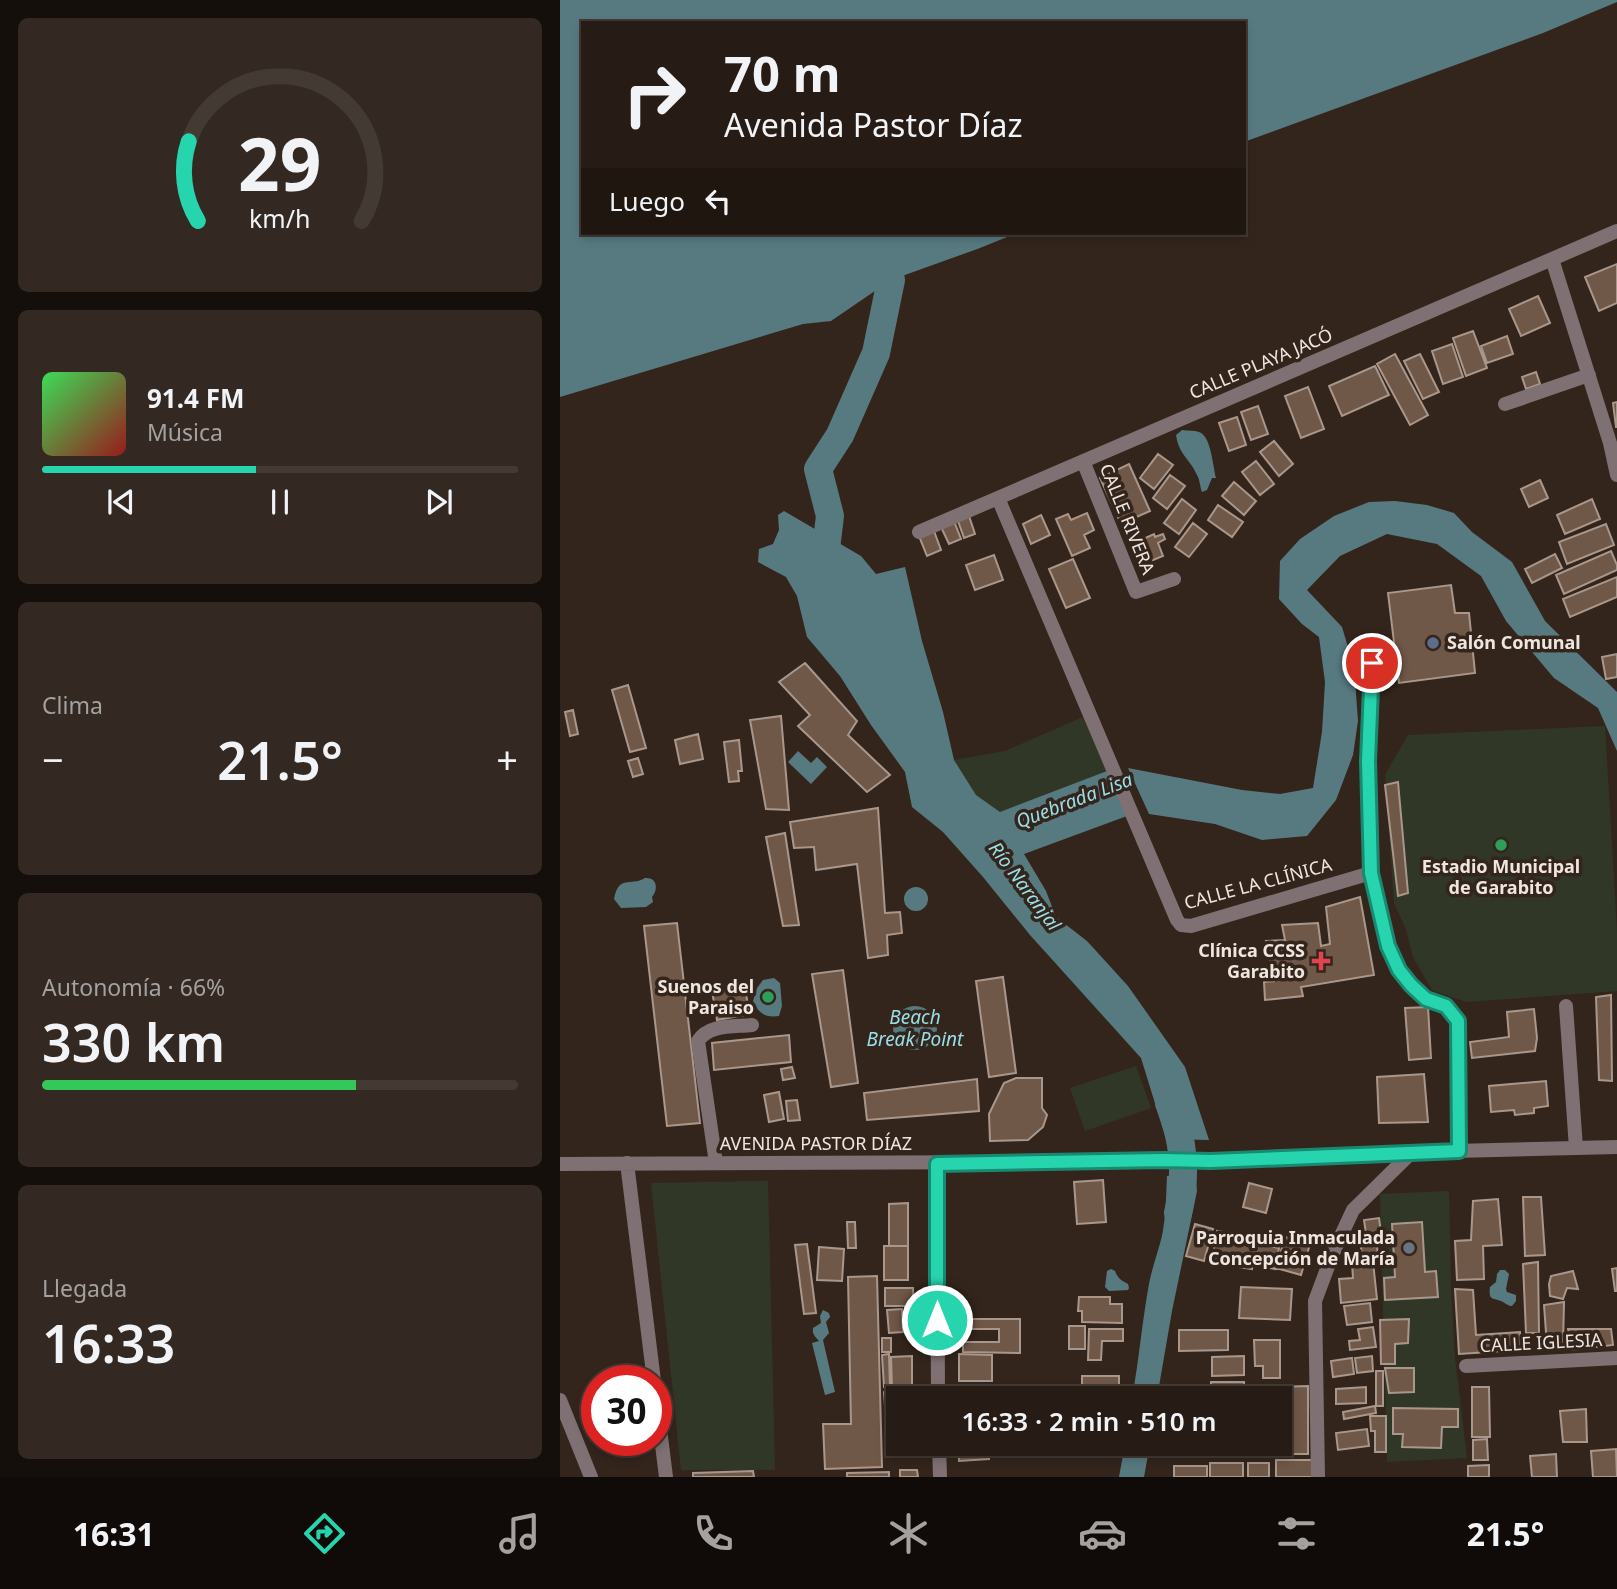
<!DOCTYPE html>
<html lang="es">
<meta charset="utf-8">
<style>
:root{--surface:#271c15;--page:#332922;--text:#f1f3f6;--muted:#a4a1a0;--line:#433a34;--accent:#26d5ae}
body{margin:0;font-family:"Noto Sans",sans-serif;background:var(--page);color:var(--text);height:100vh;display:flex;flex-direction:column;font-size:26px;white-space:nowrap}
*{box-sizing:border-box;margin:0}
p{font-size:23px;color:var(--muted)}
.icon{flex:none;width:38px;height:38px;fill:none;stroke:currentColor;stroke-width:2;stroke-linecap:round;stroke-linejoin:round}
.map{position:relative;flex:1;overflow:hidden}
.drawer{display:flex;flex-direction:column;gap:18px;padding:18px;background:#150f0c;width:560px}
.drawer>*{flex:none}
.banner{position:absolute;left:21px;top:21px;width:665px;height:214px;border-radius:0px;box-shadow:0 4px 10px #0003,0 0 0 2px var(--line);background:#271c15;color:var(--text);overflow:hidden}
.speed{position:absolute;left:21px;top:1365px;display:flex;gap:14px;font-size:35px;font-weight:700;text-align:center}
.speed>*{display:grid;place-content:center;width:91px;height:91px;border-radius:50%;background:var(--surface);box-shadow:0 4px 10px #0003,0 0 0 2px var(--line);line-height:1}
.speed .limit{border:10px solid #d22;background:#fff;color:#111}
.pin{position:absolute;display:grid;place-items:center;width:60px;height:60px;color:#fff;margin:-30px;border:4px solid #fff;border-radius:50%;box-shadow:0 2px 7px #0007}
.me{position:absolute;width:77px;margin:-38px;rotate:0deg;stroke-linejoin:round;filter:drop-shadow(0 0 5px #0008)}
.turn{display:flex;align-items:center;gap:24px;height:147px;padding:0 28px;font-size:32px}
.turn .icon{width:91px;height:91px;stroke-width:2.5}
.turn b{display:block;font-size:49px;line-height:60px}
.then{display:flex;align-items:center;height:66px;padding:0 28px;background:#0003;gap:14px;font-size:26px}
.big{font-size:52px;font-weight:600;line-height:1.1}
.drawer .card{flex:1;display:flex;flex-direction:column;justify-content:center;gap:10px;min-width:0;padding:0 24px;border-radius:10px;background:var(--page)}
.drawer .dial{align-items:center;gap:0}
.dial svg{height:182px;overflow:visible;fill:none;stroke:var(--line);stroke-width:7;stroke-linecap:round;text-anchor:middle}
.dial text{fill:var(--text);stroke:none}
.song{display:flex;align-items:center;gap:21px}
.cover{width:84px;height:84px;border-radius:10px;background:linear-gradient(135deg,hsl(130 70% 55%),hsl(0 70% 35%))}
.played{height:7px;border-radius:4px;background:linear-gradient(90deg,var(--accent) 45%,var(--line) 45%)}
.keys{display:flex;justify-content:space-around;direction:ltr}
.heat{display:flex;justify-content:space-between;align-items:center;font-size:38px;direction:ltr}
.charge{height:10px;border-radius:5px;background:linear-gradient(90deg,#34c759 66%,var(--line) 0)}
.trip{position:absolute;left:326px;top:1386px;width:406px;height:70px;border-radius:0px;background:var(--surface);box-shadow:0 4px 10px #0003,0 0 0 2px var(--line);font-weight:600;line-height:70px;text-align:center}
.tab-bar{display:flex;height:112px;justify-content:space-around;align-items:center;background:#100b08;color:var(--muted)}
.tab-bar .icon{width:49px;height:49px}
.tab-bar .active{color:var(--accent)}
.tab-bar b{font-size:32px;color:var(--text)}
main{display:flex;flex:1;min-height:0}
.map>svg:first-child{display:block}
.green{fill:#313727}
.water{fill:#577a80}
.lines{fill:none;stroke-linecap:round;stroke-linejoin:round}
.river{stroke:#577a80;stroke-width:28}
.building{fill:#705848;stroke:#a9978c;stroke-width:2}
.minor{stroke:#7f7173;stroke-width:14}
.route-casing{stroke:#198a71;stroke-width:18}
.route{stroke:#26d5ae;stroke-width:12}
.service-dot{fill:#5c6f8a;stroke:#34251c;stroke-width:2.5}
.leisure-dot{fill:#2e9e5b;stroke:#34251c;stroke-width:2.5}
.health-dot{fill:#e0444e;stroke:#34251c;stroke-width:2.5}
.worship-dot{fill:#6b7280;stroke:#34251c;stroke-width:2.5}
.labels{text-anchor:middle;stroke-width:7;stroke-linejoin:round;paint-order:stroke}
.street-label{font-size:18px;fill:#f0e6e0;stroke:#34251c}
.poi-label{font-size:18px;font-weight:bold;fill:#f0e6e0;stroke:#34251c;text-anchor:end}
.water-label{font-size:19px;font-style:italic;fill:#99dee8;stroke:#34251c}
</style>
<main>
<section class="drawer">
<div class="card dial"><svg viewBox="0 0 100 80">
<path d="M14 69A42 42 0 1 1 86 69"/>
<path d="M14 69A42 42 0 0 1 10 34" stroke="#26d5ae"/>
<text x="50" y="56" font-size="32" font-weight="700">29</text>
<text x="50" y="72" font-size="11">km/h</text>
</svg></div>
<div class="card">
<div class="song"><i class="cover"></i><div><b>91.4 FM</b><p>Música</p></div></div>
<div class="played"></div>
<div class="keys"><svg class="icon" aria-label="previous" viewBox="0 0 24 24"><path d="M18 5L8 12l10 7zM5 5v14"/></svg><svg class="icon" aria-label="pause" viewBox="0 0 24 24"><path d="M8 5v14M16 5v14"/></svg><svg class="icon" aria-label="next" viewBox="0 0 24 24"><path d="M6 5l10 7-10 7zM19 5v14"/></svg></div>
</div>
<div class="card"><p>Clima</p>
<div class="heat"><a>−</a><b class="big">21.5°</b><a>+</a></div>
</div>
<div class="card"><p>Autonomía · 66%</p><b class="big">330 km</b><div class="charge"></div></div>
<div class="card"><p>Llegada</p><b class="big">16:33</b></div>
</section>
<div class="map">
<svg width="1057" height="1477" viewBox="0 0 1057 1477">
<rect width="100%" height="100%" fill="#34251c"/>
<path class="green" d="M523 717 547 771 440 812 416 795 394 760 445 751Z
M1045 726 1057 931V991L906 1002 872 990 853 957 846 929 834 903 825 775 848 735Z
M576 1066 591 1108 525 1131 510 1088Z
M208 1181 215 1470H121L91 1183Z
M889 1191 891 1288 895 1358 907 1458 827 1462 820 1194Z"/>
<path class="water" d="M0 0H1057V2L983 33 684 142V23H23V233H457L420 248 331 280 271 321 243 324 0 397Z
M622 430C627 431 634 430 639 432 651 435 653 467 656 478H652L647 490 642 492C640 487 640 480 637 475 630 459 619 455 616 435Z
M835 501 867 505 894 513 912 532 952 562 985 621 1057 692V751L1038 708 994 678 946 621 921 576 877 544 827 534 780 556 747 590 782 627 794 667 798 721 793 755 776 800 747 836 702 840 655 824 589 814 568 768 682 790 720 794 753 788 762 732 765 682 759 637 742 624 719 599 720 561 740 539 774 516 809 502Z
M224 511 301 556 316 574 345 567 362 641 383 712 394 760 416 795 440 812 547 771 567 816 464 854 486 891 496 917 527 941 568 986 625 1067 649 1140 606 1139 581 1058 470 935 423 877 383 832 352 807 345 772 311 725 280 676 247 637 237 596 226 577 198 562 199 549 213 544 219 530 218 515Z
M238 751 251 763 257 757 267 767 251 784 228 762Z
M85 878C98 877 98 890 92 897L93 902 86 907 61 908 54 899C59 874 70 887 85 878Z
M344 899a12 12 0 1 1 24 0a12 12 0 1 1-24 0Z
M214 978 220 983 222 1006 219 1016C206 1018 199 1014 193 1001L197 988 203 980Z
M333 1028a22 22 0 1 1 44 0a22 22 0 1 1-44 0Z
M635 1174 637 1191 612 1311 597 1398H572C579 1360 582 1322 589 1284 592 1268 598 1252 602 1236 606 1216 606 1197 607 1176Z
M551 1269 555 1271C558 1279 561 1280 568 1284L569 1288 568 1290 549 1291 545 1287 547 1271Z
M940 1270H945L949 1274 946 1289 947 1292 956 1295V1301L952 1306C949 1306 946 1304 943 1302 934 1297 928 1302 930 1287L936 1282 937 1274Z
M263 1310 269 1313 270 1317 266 1322 269 1333 263 1340 275 1392 265 1395 252 1343 259 1341C255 1336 252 1334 253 1328L261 1323 260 1316Z
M565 1444H590L584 1477H559Z"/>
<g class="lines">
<path class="river" d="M263 573 270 516 258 469 280 435 316 353 331 280
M609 1103C624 1140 627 1174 618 1213"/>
</g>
<path class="building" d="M1057 264V303L1039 311 1025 277Z
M978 296 990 323 961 336 949 309Z
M913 331 927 368 906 376 893 338Z
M947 336 953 354 927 363 921 346Z
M892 344 903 377 883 384 872 351Z
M835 354 868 415 850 425 817 364Z
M860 354 879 392 863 399 844 361Z
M815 366 829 395 782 416 769 386Z
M976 372 980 384 966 389 962 377Z
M748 387 764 429 741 438 725 396Z
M1057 402V427H1056L1053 403Z
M698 406 708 434 691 440 681 412Z
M677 417 686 445 669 451 659 423Z
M714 441 733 464 719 476 700 452Z
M598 454 613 465 594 489 580 478Z
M696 461 714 484 700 495 682 472Z
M569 464 590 511 561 524 540 478Z
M610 475 625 486 607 509 593 498Z
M980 480 988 498 969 507 961 489Z
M674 482 696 501 684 515 662 496Z
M622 499 636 510 619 534 604 523Z
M1032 499 1040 519 1005 534 997 515Z
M658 505 683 522 672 537 648 520Z
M527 513 534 530 524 535 530 548 512 556 496 519 508 514 511 520Z
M481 515 490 535 471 544 463 524Z
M409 516 415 534 404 538 398 521Z
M394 521 401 539 389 544 381 527Z
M633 523 647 534 629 557 615 547Z
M1046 524 1054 545 1007 564 999 542Z
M374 531 381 550 367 556 359 536Z
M594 534 595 537 603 534 605 539 598 543 603 556 581 565 572 544Z
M1051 551 1057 565V570L1004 594 996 575Z
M995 554 1002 568 972 583 965 569Z
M434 555 443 580 415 590 406 565Z
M513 559 530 598 506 608 489 569Z
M1057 577V597L1010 617 1003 599Z
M891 585 895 613H909L915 673 839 683 828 593Z
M1057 654V677L1046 679 1042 657Z
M245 663 297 721 288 735 330 775 307 792 238 726 250 715 219 682Z
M68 685 86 748 70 752 52 690Z
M13 710 18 734 10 736 5 712Z
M221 716 229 810 206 809 190 720Z
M138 734 143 759 120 764 115 740Z
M179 740 182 771H178L179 781 169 782 164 742Z
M78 758 83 774 73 777 68 761Z
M838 782 848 893 838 896 825 785Z
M318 808 325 913 340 912 342 933 327 935 328 955 308 958 297 864 256 870 254 847 234 848 230 822Z
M225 833 239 925 223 926 206 837Z
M800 897 814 975 741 987 743 996 705 1000 704 982 714 981 706 941 725 940 722 925 758 923 761 946 770 944 766 907Z
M117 923 140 1123 107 1126 84 926Z
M283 970 298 1083 271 1087 252 974Z
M443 977 456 1073 429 1077 416 981Z
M184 985 190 1014 157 1020 152 991Z
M1051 995 1052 1081 1039 1080 1036 997Z
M868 1007 871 1058 849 1060 845 1008Z
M974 1009 977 1038 975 1051 912 1058 910 1042 949 1037 947 1012Z
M229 1035 231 1062 154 1070 152 1043Z
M232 1067 235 1078 223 1080 221 1069Z
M864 1074 868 1122 819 1123 817 1077Z
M456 1078H482V1108L487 1115 483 1127 468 1140 430 1141 429 1114 444 1083Z
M417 1079 419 1111 307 1120 304 1093Z
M986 1081 988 1106 974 1108V1113L955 1115 954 1110 931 1112 929 1086Z
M219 1092 224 1119 209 1122 204 1095Z
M237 1100 240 1120 228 1121 226 1101Z
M543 1180 546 1222 517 1224 514 1182Z
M689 1183 712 1189 706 1213 683 1207Z
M963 1197H981L985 1255 965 1256Z
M938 1199 942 1245 923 1246 924 1279 897 1280 895 1241 911 1240 913 1201Z
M348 1203V1246H329V1204Z
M819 1218 821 1232 806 1234 804 1220Z
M287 1222H295L296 1248H288Z
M862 1222 865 1272 876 1271 878 1297 825 1300 824 1278 835 1277 832 1224Z
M635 1224 653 1229 644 1261 626 1256Z
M657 1231 697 1237 692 1269 652 1263Z
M725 1237 750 1244 741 1275 716 1268Z
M816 1237 818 1256 802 1258 800 1238Z
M247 1244 256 1313 244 1314 235 1245Z
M698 1244 719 1248 715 1269 695 1265Z
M324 1246H348V1280H324Z
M259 1247 284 1249 282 1281 257 1280Z
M813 1262 817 1299 781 1303 779 1279 793 1278 792 1264Z
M978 1262 979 1333H966L963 1264Z
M1057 1268V1291H1055L1052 1269Z
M1013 1271 1018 1289 1007 1288 1003 1299 990 1296 989 1284 991 1276Z
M317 1276 322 1467 265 1469 263 1424H291L288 1277Z
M681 1287 732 1289 730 1320 679 1318Z
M325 1288H353L354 1306H325Z
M895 1289 913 1290 916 1335 960 1332 961 1350 899 1354Z
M519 1297H550V1304H562V1323L522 1322V1311H518Z
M1004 1302 1003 1345 987 1346 984 1305Z
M810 1303 812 1322 787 1325 784 1306Z
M342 1309 343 1332 329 1333 327 1310Z
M408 1319H460V1353L403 1352V1342H439V1329H407Z
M849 1319 848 1343 835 1344V1364H821L820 1320Z
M509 1326H525V1349H509Z
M813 1327 816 1347 790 1350 789 1341 800 1340 798 1329Z
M529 1329H563V1341H542L541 1360H528Z
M1008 1329H1051L1053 1345 1012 1350Z
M619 1330H668V1350L619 1351Z
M322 1338H331V1352H322Z
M694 1340H720V1378H703V1366H695Z
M329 1354 330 1387H324L322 1355Z
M399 1354 432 1355V1381H399Z
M352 1356V1387L332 1388 331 1357Z
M684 1356V1375L652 1376V1357Z
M812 1356 813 1371 797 1373 795 1358Z
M792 1358 794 1374 773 1377 771 1361Z
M825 1368H854V1392L829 1393Z
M816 1371H823V1406H816Z
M522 1376H559V1393H522Z
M651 1382H684V1398H651Z
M748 1386V1454H713V1444H719V1398H713L712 1387Z
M806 1387V1403L776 1404V1389Z
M912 1387H929L930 1437H912Z
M687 1390H709V1398H687Z
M332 1391 333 1405 325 1406 324 1392Z
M815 1406 816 1413 784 1419 783 1412Z
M833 1408 898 1409V1427H882L881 1448 842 1447 843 1434H833Z
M1026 1409 1027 1442H1003L1000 1411Z
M810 1416H826V1452H815V1431H811Z
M807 1429 809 1446 778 1450 776 1433Z
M927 1439 928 1460H913V1440Z
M398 1444H428L429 1459 399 1461Z
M687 1444H709V1456H687Z
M1056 1449 1057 1477H1033L1031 1451Z
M996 1454 997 1477H972L970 1456Z
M716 1460H752V1477H716Z
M650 1463H683V1477H650Z
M688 1463H709V1477H688Z
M929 1465V1477H908V1466Z
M614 1466H647V1477H614Z
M340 1470H357L358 1477H340Z
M193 1471 194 1477H133V1473Z
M329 1472V1477H287V1473Z"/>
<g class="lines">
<path class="minor" d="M992 259 1050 443 1057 475
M945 404 1029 375
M523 461 576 592 614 579
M438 498 617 920 621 925 631 926 811 873 828 945 839 970 851 985 866 999 886 1006 898 1021 899 1151
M359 532 1057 231
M811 873 808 761 812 663
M1006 1006 1016 1148
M67 1163 94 1381
M156 1163 138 1041C149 1024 173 1027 192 1025
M0 1164 651 1161 852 1152 1057 1147
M377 1164 378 1398
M906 1366 1057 1358
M96 1397 106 1477
M0 1400 31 1477
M379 1444 380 1477
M758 1477 755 1301 773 1253 793 1210 852 1152"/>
</g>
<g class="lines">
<defs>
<path id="route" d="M377 1320V1164L603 1160 651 1161 899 1151 898 1021 886 1006 866 999 851 985 839 970 828 946 811 873 808 761 812 663"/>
</defs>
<use href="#route" class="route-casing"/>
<use href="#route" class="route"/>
</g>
<circle class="service-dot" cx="873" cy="643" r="7"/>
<g class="leisure-dot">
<circle cx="941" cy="845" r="7"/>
<circle cx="208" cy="997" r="7"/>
</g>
<path class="health-dot" d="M757.5 950.5h7v7h7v7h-7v7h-7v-7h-7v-7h7z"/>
<circle class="worship-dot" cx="849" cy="1248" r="7"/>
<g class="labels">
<g class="street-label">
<text transform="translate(701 364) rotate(-23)" y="6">CALLE PLAYA JACÓ</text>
<text transform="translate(567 519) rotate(68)" y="6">CALLE RIVERA</text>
<text transform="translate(698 884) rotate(-15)" y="6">CALLE LA CLÍNICA</text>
<text x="256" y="1150">AVENIDA PASTOR DÍAZ</text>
<text transform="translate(981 1343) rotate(-3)" y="6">CALLE IGLESIA</text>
</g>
<g class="poi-label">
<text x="887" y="649" text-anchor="start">Salón Comunal</text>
<text x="941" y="873" text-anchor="middle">Estadio Municipal<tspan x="941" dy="21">de Garabito</tspan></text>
<text x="745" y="957">Clínica CCSS<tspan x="745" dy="21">Garabito</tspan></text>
<text x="194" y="993">Suenos del<tspan x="194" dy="21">Paraiso</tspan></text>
<text x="835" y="1244">Parroquia Inmaculada<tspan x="835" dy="21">Concepción de María</tspan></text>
</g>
<g class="water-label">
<text transform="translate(514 800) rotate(-21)" y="7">Quebrada Lisa</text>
<text transform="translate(465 886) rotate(53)" y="7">Río Naranjal</text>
<text x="355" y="1024">Beach<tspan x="355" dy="22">Break Point</tspan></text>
</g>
</g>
</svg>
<div class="speed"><div class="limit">30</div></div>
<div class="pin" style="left:812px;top:663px;background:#d93025"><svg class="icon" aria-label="arrive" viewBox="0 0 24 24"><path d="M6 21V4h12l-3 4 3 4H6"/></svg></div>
<svg class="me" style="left:377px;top:1320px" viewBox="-20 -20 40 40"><circle r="17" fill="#26d5ae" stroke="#fff" stroke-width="3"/><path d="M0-11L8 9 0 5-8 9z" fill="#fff"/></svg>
<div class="trip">16:33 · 2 min · 510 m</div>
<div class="banner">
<div class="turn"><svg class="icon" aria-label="right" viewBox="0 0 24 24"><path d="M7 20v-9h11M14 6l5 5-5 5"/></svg><div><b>70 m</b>Avenida Pastor Díaz</div></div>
<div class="then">Luego<svg class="icon" aria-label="left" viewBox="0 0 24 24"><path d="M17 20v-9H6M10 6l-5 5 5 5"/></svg></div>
</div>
</div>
</main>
<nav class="tab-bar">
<b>16:31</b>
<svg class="icon active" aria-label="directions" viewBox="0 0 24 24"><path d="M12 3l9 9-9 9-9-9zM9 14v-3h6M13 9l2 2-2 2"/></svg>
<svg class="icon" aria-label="music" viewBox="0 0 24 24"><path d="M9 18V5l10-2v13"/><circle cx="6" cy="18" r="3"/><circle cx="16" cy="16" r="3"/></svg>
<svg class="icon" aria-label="phone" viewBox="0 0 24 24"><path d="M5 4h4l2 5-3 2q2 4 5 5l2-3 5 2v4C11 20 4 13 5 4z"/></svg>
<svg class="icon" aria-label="climate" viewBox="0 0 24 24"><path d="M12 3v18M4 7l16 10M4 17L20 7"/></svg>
<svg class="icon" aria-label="car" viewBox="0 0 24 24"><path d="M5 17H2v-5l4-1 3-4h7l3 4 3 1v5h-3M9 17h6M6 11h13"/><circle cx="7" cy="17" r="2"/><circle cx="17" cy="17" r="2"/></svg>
<svg class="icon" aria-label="filters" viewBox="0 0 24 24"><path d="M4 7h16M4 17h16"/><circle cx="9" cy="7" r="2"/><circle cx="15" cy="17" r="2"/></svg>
<b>21.5°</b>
</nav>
